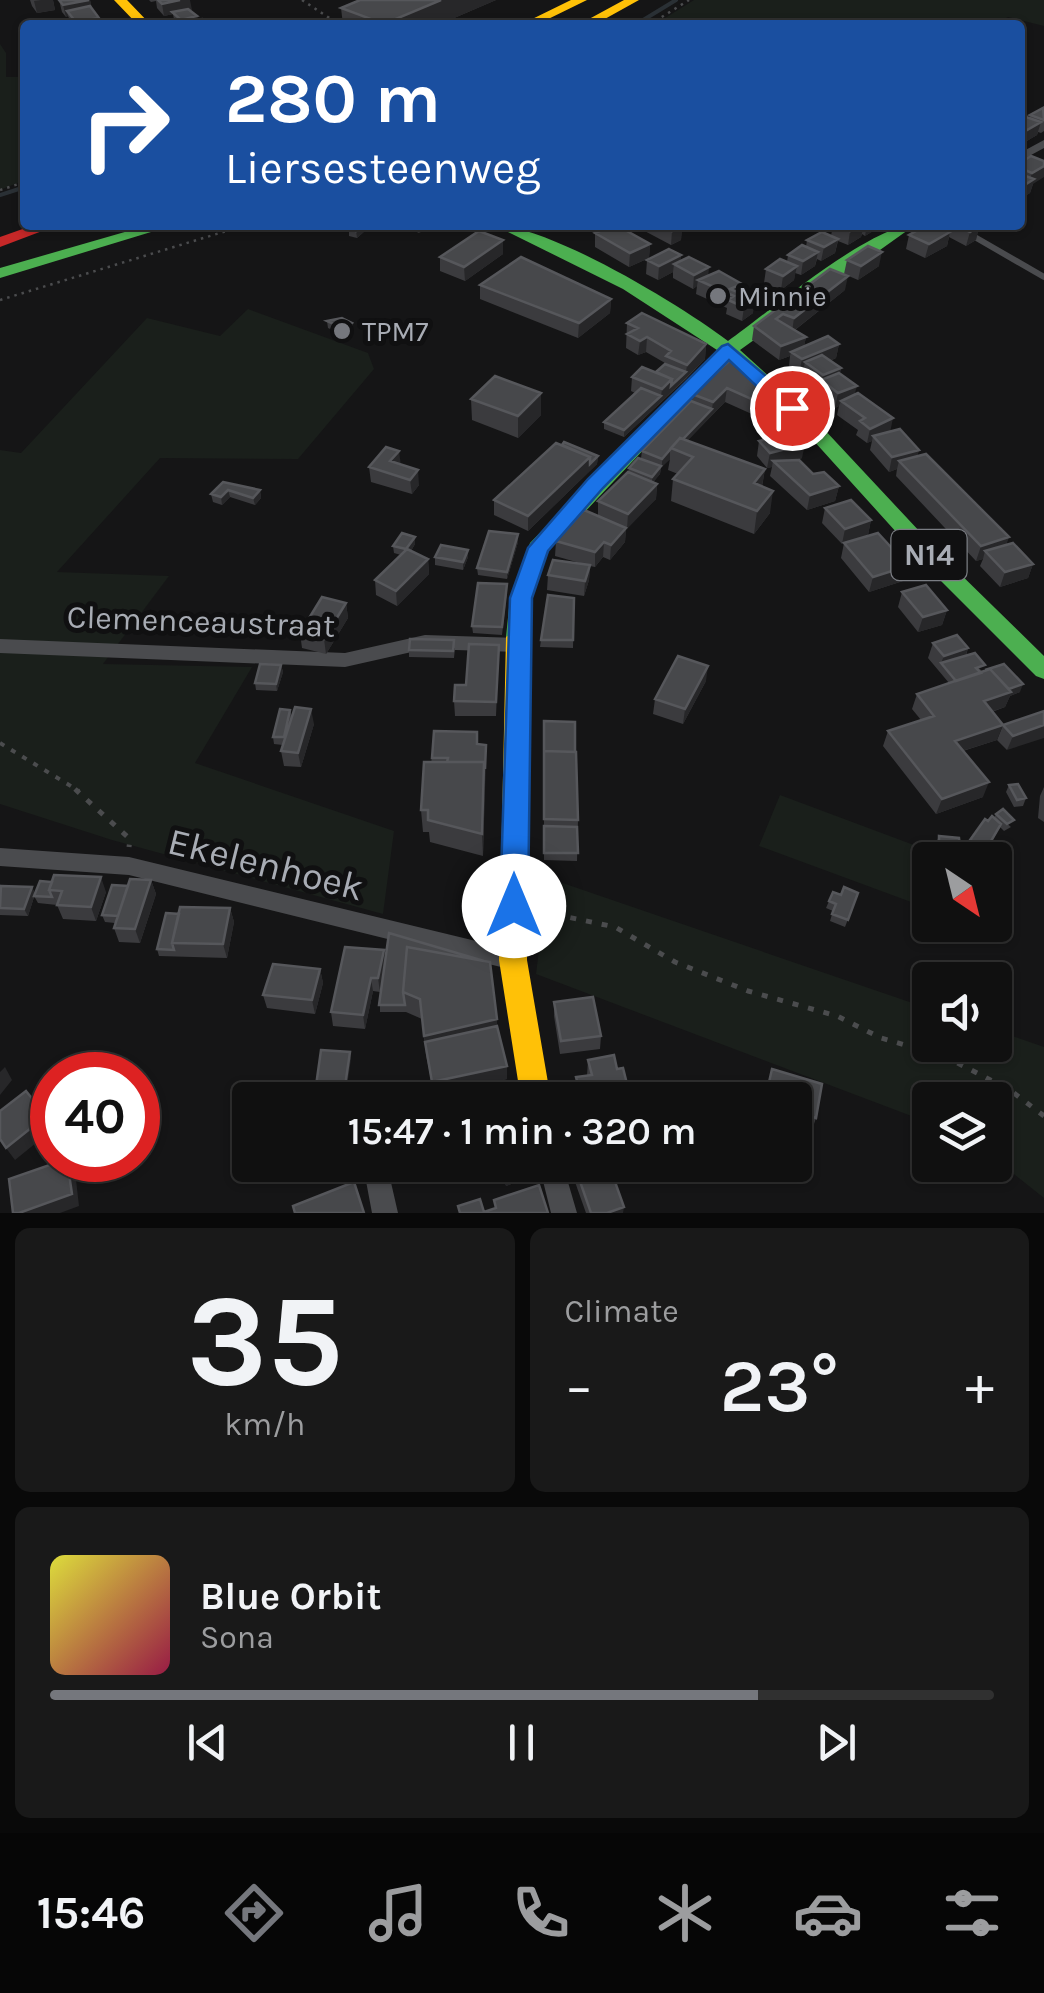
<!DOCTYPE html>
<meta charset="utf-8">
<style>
:root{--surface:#101010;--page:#191919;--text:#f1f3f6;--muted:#9c9d9f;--line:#303030;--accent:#75777d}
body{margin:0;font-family:Karla,sans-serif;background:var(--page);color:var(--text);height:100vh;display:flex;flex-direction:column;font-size:38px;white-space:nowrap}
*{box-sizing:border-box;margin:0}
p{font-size:32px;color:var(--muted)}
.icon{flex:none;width:55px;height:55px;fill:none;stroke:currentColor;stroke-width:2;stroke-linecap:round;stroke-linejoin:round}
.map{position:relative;height:1213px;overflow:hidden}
.details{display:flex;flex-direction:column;gap:15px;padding:15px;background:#090909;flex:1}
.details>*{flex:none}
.guide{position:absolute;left:20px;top:20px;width:1005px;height:210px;border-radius:10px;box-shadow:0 2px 8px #0004,0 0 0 2px var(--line);background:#1a4fa0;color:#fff;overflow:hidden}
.needle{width:65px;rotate:145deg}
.controls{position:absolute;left:912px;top:842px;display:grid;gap:20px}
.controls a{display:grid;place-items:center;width:100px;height:100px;border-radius:10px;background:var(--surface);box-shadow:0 2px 8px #0004,0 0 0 2px var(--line);font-size:50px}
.speed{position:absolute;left:30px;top:1052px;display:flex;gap:20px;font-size:50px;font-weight:700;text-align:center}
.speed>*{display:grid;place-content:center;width:130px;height:130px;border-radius:50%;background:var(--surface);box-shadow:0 2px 8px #0004,0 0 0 2px var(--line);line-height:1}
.speed .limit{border:15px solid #d22;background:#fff;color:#111}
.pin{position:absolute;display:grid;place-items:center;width:85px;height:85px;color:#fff;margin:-42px;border:5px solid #fff;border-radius:50%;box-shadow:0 2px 10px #0007}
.me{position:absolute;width:110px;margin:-55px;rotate:0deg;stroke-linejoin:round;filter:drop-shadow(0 0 8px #0008)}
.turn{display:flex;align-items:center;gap:35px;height:210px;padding:0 40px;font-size:45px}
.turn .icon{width:130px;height:130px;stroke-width:2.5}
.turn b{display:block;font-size:70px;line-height:85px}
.big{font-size:75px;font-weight:600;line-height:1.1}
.details .widget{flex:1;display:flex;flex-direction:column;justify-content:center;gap:15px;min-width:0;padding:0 35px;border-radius:15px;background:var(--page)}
.details .dial{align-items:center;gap:0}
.dial b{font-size:130px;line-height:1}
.song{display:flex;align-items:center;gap:30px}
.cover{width:120px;height:120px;border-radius:15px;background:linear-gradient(135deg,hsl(60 70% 55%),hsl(340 70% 35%))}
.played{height:10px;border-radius:5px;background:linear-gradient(90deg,var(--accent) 75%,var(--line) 75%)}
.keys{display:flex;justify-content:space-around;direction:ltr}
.heat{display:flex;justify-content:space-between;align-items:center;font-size:55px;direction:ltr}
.details .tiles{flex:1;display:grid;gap:15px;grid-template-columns:1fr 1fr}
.widget:last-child{grid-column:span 2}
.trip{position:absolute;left:232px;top:1082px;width:580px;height:100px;border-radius:10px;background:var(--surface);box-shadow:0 2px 8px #0004,0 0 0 2px var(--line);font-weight:600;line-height:100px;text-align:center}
.dock{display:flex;height:160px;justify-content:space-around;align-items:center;background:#060606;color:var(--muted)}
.dock .icon{width:70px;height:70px}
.dock .selected{color:var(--accent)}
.dock b{font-size:45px;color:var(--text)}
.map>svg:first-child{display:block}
.green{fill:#1a1f1b}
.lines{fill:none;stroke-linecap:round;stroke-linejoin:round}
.stream{stroke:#2a3035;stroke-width:4}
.path-far2{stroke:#4b4c4e;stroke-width:2.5;stroke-dasharray:2.5 5;stroke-linecap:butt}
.path-far1{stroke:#4b4c4e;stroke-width:4;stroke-dasharray:5 8;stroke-linecap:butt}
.path{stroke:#4b4c4e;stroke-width:5;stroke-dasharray:6 10;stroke-linecap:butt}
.lane-far1{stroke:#4a4b4e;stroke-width:6}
.lane{stroke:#4a4b4e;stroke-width:11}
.street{fill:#4a4b4e;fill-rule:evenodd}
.fast{fill:#4caf50;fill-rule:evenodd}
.slow{fill:#ffc107;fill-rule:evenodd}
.jam{fill:#c62828;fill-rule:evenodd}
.wall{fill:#3b3b3e}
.shaded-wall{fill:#272729}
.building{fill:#47484b;stroke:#56575b;stroke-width:2.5}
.route{fill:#1a73e8;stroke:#114b97;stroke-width:2.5}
.poi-dot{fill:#75777d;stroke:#101011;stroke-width:4}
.labels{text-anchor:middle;stroke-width:10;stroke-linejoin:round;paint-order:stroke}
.far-poi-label{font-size:28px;fill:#a8acb4;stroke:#101011;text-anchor:start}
.shield{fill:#101011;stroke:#7a7d83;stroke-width:2.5}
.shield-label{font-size:30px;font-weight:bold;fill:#a8acb4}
.street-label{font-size:32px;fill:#a8acb4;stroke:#101011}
.near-street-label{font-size:38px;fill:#a8acb4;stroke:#101011}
</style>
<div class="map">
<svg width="1044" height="1213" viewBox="0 0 1044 1213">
<rect width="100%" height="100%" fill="#151516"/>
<path class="green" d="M694 0H1044V26L1008 17 993 25H654Z
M0 44 6 53V77H25V180L0 190Z
M248 309 368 353 374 369 298 459 160 458 57 572 169 576 103 664 252 667 195 763 394 831 383 914 112 840 0 804V450L21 453 147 318 220 336Z
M780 795 954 860H930V909L759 846Z
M548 878 930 1009V1045H995V1030L1044 1047V1198L995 1159V1100H930V1123L536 974Z"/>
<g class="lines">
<path class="stream" d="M635 25 676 0
M0 195 25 187"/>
<path class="path-far2" d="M302 0 340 25
M649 25 689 0
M0 190 25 182
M0 300 246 225"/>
<path class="path-far1" d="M0 743 79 791"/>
<path class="path" d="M75 789 130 839 129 847
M539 911 615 927 675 962 748 991 837 1016 881 1038 946 1057 1010 1090 1044 1116"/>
<path class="lane-far1" d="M954 225 1044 277"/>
<path class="lane" d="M485 1100 525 1086"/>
<path class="street" d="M1044 140V148L1020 161V153Z
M425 635 518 638 524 640 527 645 524 650 518 652 425 649 345 667 0 653V639L345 653Z
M0 848 129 857 513 950 521 953 524 960 521 967 513 970 129 875 0 866Z
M363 1165H387L398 1213H372Z
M539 1165H563L577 1213H551Z"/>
<path class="fast" d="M149 225H174L0 278V268Z
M494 225C549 225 682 306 728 341 769 312 870 225 915 225L740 350 807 411 950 564 1044 656V679L1036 676 935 575 794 419 729 359 548 551 532 598 530 637 518 645 510 643 506 637 510 598 530 543 717 350 623 289Z"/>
<path class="slow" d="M114 0H127L151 25H138Z
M571 0H587L536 25H520Z
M624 0H639L594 25H578Z
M518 629 530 637 527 960 551 1100H521L499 960 506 637Z"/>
<path class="jam" d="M34 225H58L0 247V237Z"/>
</g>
<path class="wall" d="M30 0H53L55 10 37 13 32 6Z
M59 0H90L92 9 101 25H72L68 16 66 17 62 12Z
M149 0H190V10L197 16 198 20 209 25H175L173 14 164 16 157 8 156 1 151 2Z
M360 0H496L438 25H343L341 8Z
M1044 108V131L1041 133 1038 132 1037 135 1020 145V120L1029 118 1030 115Z
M1031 156 1033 184 1030 193 1020 199V163Z
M402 225H433L419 233Z
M639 225H680L682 226 681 240 671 245 639 228Z
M833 225H883L865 236 862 234 861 237 848 245 838 241 835 253 821 261 817 259 815 266 801 275 795 273 794 280 781 290 764 283 766 269 787 262 788 255 806 247 807 240 831 236Z
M939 225H988L978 231 976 240 966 246 949 237 947 246 925 258 906 249 909 235 938 227Z
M349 229 366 230 357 238 349 236Z
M595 233 650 244 649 258 629 267 595 247Z
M503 240V254L465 281 440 271V257Z
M681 255 680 261 741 294 753 313 742 321 726 314 727 308 696 294 697 286 693 289 673 278V272L658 280 646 274 647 260Z
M847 260 879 266 858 280 844 274Z
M480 285 611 299 610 313 578 338 480 299Z
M845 290 795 330 806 337 804 346 839 344 836 358 830 361 841 368 840 373 855 394 890 432 919 450 917 456 1007 544 1033 564 1028 578 1000 587 980 566 983 559 976 561 896 476 897 469 889 472 870 450 872 441 867 443 856 435 858 430 837 415 839 406 835 408 818 395 819 389 803 376V372L799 374 789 366 790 356 779 360 752 340 754 326Z
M327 321 352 323 353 330 346 336 328 328Z
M627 323 706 344 705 359 686 379 624 437 604 429V422L635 393 631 391 632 377 656 372 665 363 646 352 638 355 626 348Z
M736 355 778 396 775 411 765 420 725 402 687 441 765 469 762 487 770 513 754 534 671 501 673 479 678 474 668 470 670 459 661 467 660 474 653 482 657 484 656 499 626 528 625 542 610 560 603 557 595 567 590 566 589 580 584 596 547 590 548 575 587 565 555 556 556 541 598 516V501L628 472 629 468 641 458 642 451 691 401 692 394Z
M541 393V415L518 438 472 420 471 399Z
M759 441 802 458 794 461 813 474 839 486 835 501 807 510 770 476 772 467 767 468 757 456Z
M598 456 597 464 528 531 494 515V500Z
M400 465 419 485 412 494 371 482 369 467Z
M223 482 260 490 261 498 255 505 230 497 222 505 213 502 211 494Z
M825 508 871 520 868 535 842 544 822 523Z
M518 542 507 579 478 575 477 568Z
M844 543 903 581 869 592 841 558Z
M415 544 411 551 428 559 429 574 397 606 376 595 375 580 401 555 394 553 393 546Z
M468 550V557L463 570 435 565V557Z
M507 592 502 635 473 633 472 626Z
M902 592 947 610 942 625 918 632 898 607Z
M574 598 573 648 540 647 541 640Z
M346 603 348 618 326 654 302 648 300 633Z
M933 643 968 648 966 656 983 672 1020 692 1010 696 1005 707 992 712 997 740 963 751 983 797 936 814 883 746 888 731 921 720 912 709 917 694 949 683 928 658Z
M499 645 496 716H455L454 701Z
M455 648 454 658 409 657V650Z
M281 665 283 672 277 691 256 690 255 683Z
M706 681 683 724 653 714 655 699Z
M290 710 292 717 314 724 301 767 284 766 281 751 283 745 274 744 273 737Z
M1044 711 1007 750 997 740 1003 725Z
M544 721 578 820 577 861 544 860Z
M477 732 478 744 486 745 483 856 430 842 429 832H423L421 810 432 758Z
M1009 785 1026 798 1023 806 1014 807 1006 792Z
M1044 787V822L1038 818 1040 796Z
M996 814 1011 827 1004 831 1000 827 984 856 967 847 970 840 988 821 994 818Z
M939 836 960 847 957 854 937 852 936 843Z
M151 880 156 894 140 943 119 942 114 928 115 923 105 922 102 915 128 886Z
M52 882 106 892 96 921 63 919 57 905 38 903 34 896Z
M0 884 1 886 32 887 35 894 28 916 0 915Z
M833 892 841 895 858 893 845 927 830 921 833 911 826 908Z
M230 908 234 922 227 958 159 956 157 949 179 914Z
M385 959 497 1026 507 1079 434 1095 426 1055 422 1019 406 1012H380V992L373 991 365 1029 333 1026 331 1012Z
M320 969 323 983 315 1014 267 1008 263 995Z
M554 1002 601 1036 600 1049 560 1054 554 1016Z
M588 1060 631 1100H578L576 1090V1077L587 1076Z
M772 1069 816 1118 812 1130 795 1125V1100H764Z
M499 1165H532V1176L506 1186Z
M569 1165H609L623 1213H586Z"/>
<path class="shaded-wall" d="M41 0H53L55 10 37 13 34 1Z
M90 0 93 12 67 11 68 16 66 17 63 5Z
M180 0H190L192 10 164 16 162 4Z
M441 0H496L438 25H384Z
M197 16 199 25 185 23 186 25H182L181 20Z
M99 18 101 25H77L76 22Z
M1041 122 1037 135 1020 145V134Z
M1044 166V177L1033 184 1030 193 1020 199V188L1029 182 1032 173Z
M363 225H365L366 230 357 238 356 231Z
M418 225H433L419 233Z
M861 225H864L861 237 848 245 850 231Z
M867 225H883L865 236Z
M979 225H988L978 231 976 240 966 246 970 232Z
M682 226 681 240 671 245 672 231Z
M950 232 947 246 925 258 929 244Z
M838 239 835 253 821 261 824 247Z
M503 240V254L465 281 464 267Z
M650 244 649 258 629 267 630 253Z
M818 252 815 266 801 275 803 261Z
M882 252 879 266 858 280 861 266Z
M681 255 680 267 674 264 673 272 658 280 659 266Z
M797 266 794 280 781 290 783 276Z
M709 267 708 281 698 280 697 286 693 289 694 275Z
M848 276 845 290 792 332 794 318Z
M742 284 740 298 734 296 730 289Z
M611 299 610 313 578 338 579 323Z
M755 299 753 313 742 321 744 307Z
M352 323 353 330 346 336 345 329Z
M647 337 646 352 638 355 640 341Z
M806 337 803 351 791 352 790 356 779 360 781 346Z
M706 344 705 359 660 403 662 389 672 379 686 372 687 365Z
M839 344 836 358 813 368 805 362 803 372 799 374 802 359Z
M841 368 838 383 822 382 823 375Z
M857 386 853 400 841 401 839 406 835 408 838 393Z
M727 388 725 402 677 451 672 449 712 409 713 402Z
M541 393V415L518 438V416Z
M661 396 660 403 624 437V430Z
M778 396 775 411 765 420 767 406Z
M893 418 890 433 873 436 872 441 867 443 870 429Z
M805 444 802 458 777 465 773 461 772 467 767 468 770 453Z
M919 450 915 465 899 461 897 469 889 472 892 457Z
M399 451 401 466 390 461Z
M670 451V459L662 467V459Z
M598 456 597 464 528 531V516L590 457Z
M661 466 660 474 652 484V477Z
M765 469 761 491 754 483Z
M418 470 419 485 412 494 410 480Z
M657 484 656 499 627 529 628 514Z
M839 486 835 501 807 510 810 495Z
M228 490 230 497 222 505 221 497Z
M260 490 261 498 255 505 253 498Z
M773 491 770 513 754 534 757 511Z
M871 520 868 535 842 544 845 529Z
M626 528 625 542 610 560 611 545Z
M518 534V542L507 579V572Z
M415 537V544L407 557 406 549Z
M1009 537 1004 552 985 551 983 559 976 561 981 546Z
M604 542 603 557 595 567V552Z
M468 550V557L463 570V562Z
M428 559 429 574 397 606 396 591Z
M1033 564 1028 578 1000 587 1005 572Z
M590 565 589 580 584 596 585 581Z
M908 566 903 581 869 592 873 577Z
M346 603 348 618 326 654 324 639Z
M947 610 942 625 918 632 923 617Z
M968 648 963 663H941L944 656Z
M281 665 283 672 277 691 276 684Z
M708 666 706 681 683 724 685 709Z
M1023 684 1020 692 1010 696 1005 707 978 716 984 701 1004 691Z
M311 709 314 724 301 767 298 753Z
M1003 725 997 740 949 755 955 741Z
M1044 725V738L1007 750 1013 736Z
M486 745V759L483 856 482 834Z
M989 782 983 797 936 814 942 799Z
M101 877 106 892 96 921 91 907Z
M151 880 156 894 140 943 135 929Z
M32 887 35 894 28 916 24 909Z
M230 908 234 922 227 958 223 944Z
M384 950 386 964 380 992 378 978Z
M320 969 323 983 315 1014 312 1000Z
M371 978 373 991 365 1029 363 1015Z
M497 1019V1039L427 1055 424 1036Z
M350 1052 351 1059 345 1100H343Z
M507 1066V1079L434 1095 432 1082Z
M5 1067 12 1080 0 1095V1072Z
M46 1116 52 1130 15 1160 6 1148Z
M67 1160 75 1171 79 1206 60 1213H19Z
M529 1165H532V1176L506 1186 505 1174Z
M624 1207 623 1213H607Z"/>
<path class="building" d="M59 0H89L63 5Z
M158 0H180L162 4Z
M360 0H441L384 24 341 8Z
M90 6 99 18 76 22 67 11Z
M188 9 197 16 181 20 172 12Z
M202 19 209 25H188L185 23Z
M1043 108 1044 120 1030 115Z
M1026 117 1041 122 1020 134V120Z
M1031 156 1044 161V166L1032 173 1020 168V163Z
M1020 174 1034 179 1020 188Z
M353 225H363L356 231 349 229Z
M614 225H616L650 244 630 253 595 233Z
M661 225H680L682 226 672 231Z
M836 225H861L850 231Z
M927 225H934L950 232 929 244 909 235Z
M956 225H977L979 226 970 232Z
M479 231 503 240 464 267 440 257Z
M822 232 838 239 824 247 807 240Z
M802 245 818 252 803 261 788 255Z
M868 246 882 252 861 266 847 260Z
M669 249 681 255 659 266 647 260Z
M521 257 611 299 579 323 480 285Z
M689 257 709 267 694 275 674 264Z
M780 259 797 266 783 276 766 269Z
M830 269 848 276 794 318 783 314 776 319 806 337 781 346 754 326Z
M719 271 742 284 730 289 755 299 744 307 728 300 734 296 698 280Z
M642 313 706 344 687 365 666 356 671 351 647 337 640 341 627 334 638 328 627 323Z
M342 318 352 323 345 329 327 321Z
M828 336 839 344 802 359 791 352Z
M736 355 778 396 767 406 727 388 713 402 692 394Z
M822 355 841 368 823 375 805 362Z
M665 364 686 372 671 386 672 379 656 372Z
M642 367 672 379 662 389 632 377Z
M839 373 857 386 838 393 821 380Z
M495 376 541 393 518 416 471 399Z
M641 388 661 396 624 430 604 422Z
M858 393 893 418 870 429 860 421 865 418 841 401Z
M691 401 712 409 683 439 680 438 662 459 642 451Z
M900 429 919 450 892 457 873 436Z
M794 432 805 444 770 453 759 441Z
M680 438 765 469 754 483 773 491 757 511 673 479 693 457 671 448Z
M564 442 598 456 590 464V457L562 445Z
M556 443 590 457 528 516 494 500Z
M386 447 399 451 390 461 418 470 410 480 369 467Z
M926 454 1009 537 981 546 899 461Z
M638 458 661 466 652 477 629 468Z
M799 460 813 474 824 472 839 486 810 495 773 461Z
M628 472 657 484 628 514 598 501Z
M223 482 260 490 253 498 228 490 221 497 211 494Z
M851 500 871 520 845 529 825 508Z
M584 510 626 528 611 545 604 542 595 552 556 541Z
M489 531 518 534 507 572 477 568Z
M402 533 415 537 406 549 393 546Z
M878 533 908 566 873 577 844 543Z
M1013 543 1033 564 1005 572 985 551Z
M441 545 468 550 463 562 435 557Z
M407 549 428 559 396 591 375 580Z
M553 560 590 565 585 581 548 575Z
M478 583 507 584 502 627 472 626Z
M926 585 947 610 923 617 902 592Z
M548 595 574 598 573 640H541Z
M322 597 346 603 324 639 300 633Z
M957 635 968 648 944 656 933 643Z
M410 639 454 640 453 651 409 650Z
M469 644 499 645 496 702 454 701 455 685H466Z
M975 653 985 665 976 668 981 673 956 681 941 663Z
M678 656 708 666 685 709 655 699Z
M260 664 281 665 276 684 255 683Z
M1004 664 1023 684 1009 689 990 669 985 670Z
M990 669 1011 692 984 701 1003 725 955 741 989 782 942 799 888 731 934 716 917 694Z
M295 707 311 709 298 753 281 751Z
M280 709 290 710 284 737H273Z
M1044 711V725L1013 736 1003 725Z
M544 721 575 722V752L544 751V759Z
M434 731 477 732V744L486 745 485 769 484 762H447L448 758H432Z
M544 751 576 752 578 820 544 819Z
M424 762H484L482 834 428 820V810H421Z
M1018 784 1026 798 1017 800 1009 785Z
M1003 809 1014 820 1007 824 996 814Z
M992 816 1001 824 987 848 970 840 985 819 988 821Z
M544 826 577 827 578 853H544Z
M939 836 959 838 960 847 939 844Z
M54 875 101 877 91 907 57 905 62 891 49 890Z
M130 879 151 880 135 929 114 928Z
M40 881 52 882 49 890 52 897 34 896Z
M112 885 128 886 118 916 102 915Z
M1 886 32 887 24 909 0 908Z
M844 887 858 893 848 920 832 914 836 904 829 901 833 892 841 895Z
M180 907 230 908 223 944 172 943Z
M166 913 179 914 172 943 174 950 157 949Z
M389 933 484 961 407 947 403 992 405 1005H379Z
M345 947 384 950 378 978H371L363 1015 331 1012Z
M407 947 490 962 497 1019 424 1036 420 999 403 992Z
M273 964 320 969 312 1000 263 995Z
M593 997 601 1036 561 1041 554 1002Z
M497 1026 507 1066 432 1082 425 1042Z
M321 1050 350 1052 343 1100H314Z
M614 1055 617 1069 623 1068 631 1100H582L576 1077 592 1075 588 1060Z
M772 1069 822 1084 816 1118 795 1111V1100H765Z
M506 1089 510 1100H475Z
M26 1091 46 1116 6 1148 0 1139V1111Z
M64 1160H67L72 1194 19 1213H13L9 1179Z
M503 1165H529L505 1174Z
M580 1165H609L624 1207 607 1213H591L575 1167Z
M354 1182 364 1213H295L293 1206Z
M539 1185 548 1213H460L458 1206 480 1199 484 1212 496 1208 494 1200Z"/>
<path class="route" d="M728 344 799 404V413H785L729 360 603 488 548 551 532 598 528 906 524 915 514 918 504 915 500 906 510 598 528 548 588 479 722 346Z"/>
<g class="poi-dot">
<circle cx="718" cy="296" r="10"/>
<circle cx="342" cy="331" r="10"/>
</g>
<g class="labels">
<g class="far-poi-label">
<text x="738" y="306">Minnie</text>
<text x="362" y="341">TPM7</text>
</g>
<rect class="shield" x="891.5" y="530" width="75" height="50" rx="8"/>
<g class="shield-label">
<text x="929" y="565">N14</text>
</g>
<g class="street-label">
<text transform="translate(201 621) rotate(2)" y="11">Clemenceaustraat</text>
</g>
<g class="near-street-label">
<text transform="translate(266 864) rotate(14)" y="13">Ekelenhoek</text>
</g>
</g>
</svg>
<div class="controls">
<a><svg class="needle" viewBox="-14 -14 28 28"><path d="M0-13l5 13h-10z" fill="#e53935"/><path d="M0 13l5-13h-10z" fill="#9c9d9f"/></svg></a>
<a><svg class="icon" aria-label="sound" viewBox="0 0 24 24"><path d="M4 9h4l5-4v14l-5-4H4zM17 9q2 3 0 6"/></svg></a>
<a><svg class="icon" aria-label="layers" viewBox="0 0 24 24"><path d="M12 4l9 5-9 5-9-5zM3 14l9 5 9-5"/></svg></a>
</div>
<div class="speed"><div class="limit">40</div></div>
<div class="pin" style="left:792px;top:408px;background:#d93025"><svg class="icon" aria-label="arrive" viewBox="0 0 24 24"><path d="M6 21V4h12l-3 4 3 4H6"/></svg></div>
<svg class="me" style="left:514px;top:906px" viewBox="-20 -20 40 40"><circle r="19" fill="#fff"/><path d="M0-13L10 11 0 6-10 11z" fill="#1a73e8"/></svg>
<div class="trip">15:47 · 1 min · 320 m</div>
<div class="guide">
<div class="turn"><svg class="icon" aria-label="right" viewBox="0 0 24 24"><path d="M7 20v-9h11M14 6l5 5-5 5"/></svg><div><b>280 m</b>Liersesteenweg</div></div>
</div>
</div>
<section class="details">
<div class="tiles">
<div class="widget dial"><b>35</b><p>km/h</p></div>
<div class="widget"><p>Climate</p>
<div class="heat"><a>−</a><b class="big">23°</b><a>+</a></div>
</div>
<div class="widget">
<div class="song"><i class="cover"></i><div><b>Blue Orbit</b><p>Sona</p></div></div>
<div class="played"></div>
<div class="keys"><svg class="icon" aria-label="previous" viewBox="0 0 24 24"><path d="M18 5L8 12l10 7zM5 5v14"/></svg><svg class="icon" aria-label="pause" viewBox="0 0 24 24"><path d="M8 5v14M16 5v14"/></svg><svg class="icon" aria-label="next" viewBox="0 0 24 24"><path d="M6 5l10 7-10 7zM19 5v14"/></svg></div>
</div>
</div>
</section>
<nav class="dock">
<b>15:46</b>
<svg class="icon selected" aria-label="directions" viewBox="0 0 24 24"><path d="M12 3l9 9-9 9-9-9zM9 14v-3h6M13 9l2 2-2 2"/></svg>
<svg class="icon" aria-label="music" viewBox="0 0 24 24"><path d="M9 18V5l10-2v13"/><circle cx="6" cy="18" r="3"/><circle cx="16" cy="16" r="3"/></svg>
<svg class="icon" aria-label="phone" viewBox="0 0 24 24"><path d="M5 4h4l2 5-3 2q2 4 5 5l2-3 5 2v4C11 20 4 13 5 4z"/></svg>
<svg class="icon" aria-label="climate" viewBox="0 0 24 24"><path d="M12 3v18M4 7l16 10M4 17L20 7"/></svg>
<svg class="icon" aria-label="car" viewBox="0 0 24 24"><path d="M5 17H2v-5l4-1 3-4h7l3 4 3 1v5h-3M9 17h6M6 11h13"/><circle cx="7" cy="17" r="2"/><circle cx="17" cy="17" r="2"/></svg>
<svg class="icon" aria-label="filters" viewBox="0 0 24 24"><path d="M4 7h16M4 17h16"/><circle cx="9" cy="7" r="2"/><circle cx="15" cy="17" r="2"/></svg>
</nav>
